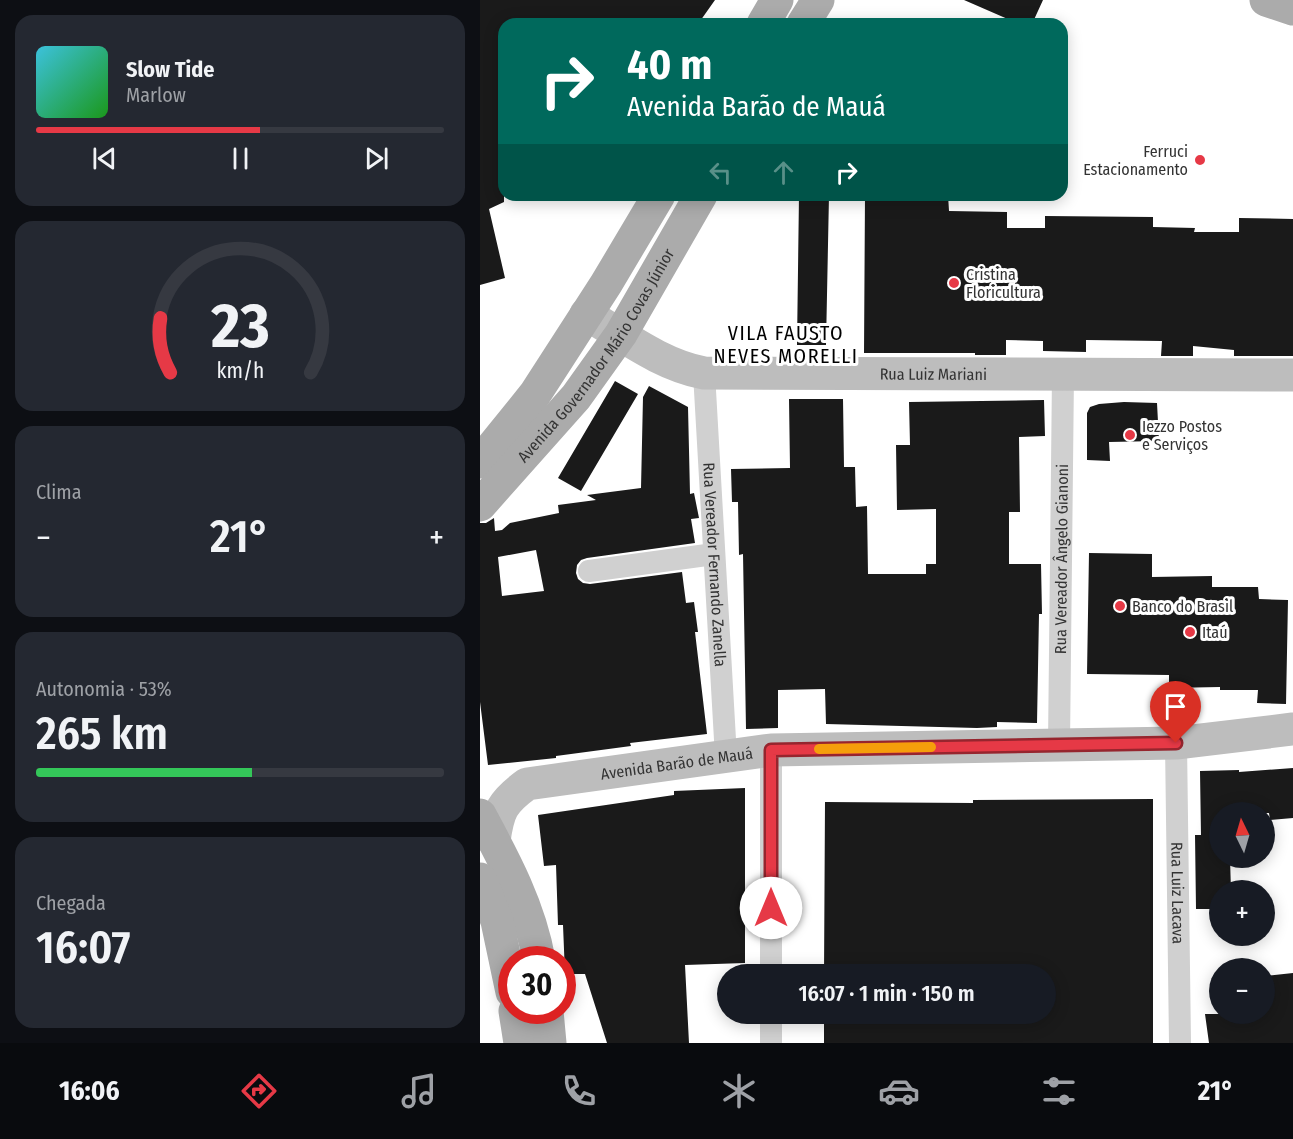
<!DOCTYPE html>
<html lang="pt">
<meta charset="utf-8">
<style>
:root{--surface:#171b24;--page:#242831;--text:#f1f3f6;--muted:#9ea1a6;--line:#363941;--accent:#e63946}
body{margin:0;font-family:"Fira Sans Condensed",sans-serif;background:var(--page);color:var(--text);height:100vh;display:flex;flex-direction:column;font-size:22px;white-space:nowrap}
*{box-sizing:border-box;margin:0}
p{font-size:20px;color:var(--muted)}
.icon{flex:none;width:33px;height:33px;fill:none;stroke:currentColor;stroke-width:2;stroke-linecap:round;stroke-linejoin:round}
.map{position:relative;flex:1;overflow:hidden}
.drawer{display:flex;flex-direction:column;gap:15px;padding:15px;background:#0d0f14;width:480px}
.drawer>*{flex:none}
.guide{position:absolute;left:18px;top:18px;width:570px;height:183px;border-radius:18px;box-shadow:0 3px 15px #0003;background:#00695c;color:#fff;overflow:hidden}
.needle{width:39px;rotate:355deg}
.controls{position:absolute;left:729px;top:802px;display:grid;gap:12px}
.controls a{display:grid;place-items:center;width:66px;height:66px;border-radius:50%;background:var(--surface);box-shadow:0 3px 15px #0003;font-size:30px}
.speed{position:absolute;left:18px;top:946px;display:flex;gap:12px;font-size:30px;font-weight:700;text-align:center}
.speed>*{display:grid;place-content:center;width:78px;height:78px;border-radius:50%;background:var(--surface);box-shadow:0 3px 15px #0003;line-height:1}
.speed .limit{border:9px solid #d22;background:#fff;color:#111}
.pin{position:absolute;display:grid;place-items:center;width:51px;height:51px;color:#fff;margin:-62px -26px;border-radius:50% 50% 50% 0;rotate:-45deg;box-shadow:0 0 6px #0007}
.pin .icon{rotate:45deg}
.me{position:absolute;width:66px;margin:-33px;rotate:0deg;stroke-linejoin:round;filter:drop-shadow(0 0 4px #0008)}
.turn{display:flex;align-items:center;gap:21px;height:126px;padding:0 30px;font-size:27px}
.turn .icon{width:78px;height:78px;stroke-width:2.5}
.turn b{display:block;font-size:42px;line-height:51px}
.lanes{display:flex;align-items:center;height:57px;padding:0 30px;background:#0003;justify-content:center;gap:30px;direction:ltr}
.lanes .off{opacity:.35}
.big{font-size:45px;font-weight:600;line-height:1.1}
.drawer .widget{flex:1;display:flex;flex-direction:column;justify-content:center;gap:9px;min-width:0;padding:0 21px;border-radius:18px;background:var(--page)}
.drawer .dial{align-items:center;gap:0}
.dial svg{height:156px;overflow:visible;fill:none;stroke:var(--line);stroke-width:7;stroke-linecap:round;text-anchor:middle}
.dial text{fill:var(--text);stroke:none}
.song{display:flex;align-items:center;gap:18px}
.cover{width:72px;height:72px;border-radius:9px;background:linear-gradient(135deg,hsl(190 70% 55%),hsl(120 70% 35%))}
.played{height:6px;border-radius:3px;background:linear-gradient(90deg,var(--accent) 55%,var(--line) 55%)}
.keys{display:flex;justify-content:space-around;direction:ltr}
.heat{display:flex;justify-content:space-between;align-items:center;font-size:33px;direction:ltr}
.charge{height:9px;border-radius:4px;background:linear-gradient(90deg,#34c759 53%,var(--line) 0)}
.trip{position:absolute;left:237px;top:964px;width:339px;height:60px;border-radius:30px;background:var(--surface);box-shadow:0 3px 15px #0003;font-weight:600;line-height:60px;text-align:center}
.tab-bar{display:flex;height:96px;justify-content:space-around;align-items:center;background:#090b0e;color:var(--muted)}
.tab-bar .icon{width:42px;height:42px}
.tab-bar .active{color:var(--accent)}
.tab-bar b{font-size:27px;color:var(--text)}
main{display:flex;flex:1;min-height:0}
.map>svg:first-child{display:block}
.building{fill:#1a1a1a;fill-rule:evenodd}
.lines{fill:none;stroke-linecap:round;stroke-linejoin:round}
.street{stroke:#d0d0d0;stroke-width:22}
.secondary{stroke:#bdbdbd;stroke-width:33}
.primary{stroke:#ababab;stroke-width:33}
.route-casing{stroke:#96252e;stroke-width:15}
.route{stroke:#e63946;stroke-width:10}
.slow{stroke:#f59e0b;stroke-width:10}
.poi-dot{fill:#e63946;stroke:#fff;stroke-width:2}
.labels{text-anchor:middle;stroke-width:6;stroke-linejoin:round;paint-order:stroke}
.poi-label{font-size:16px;fill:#333;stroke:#fff;text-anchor:start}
.street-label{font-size:16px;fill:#333;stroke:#fff}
.quarter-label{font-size:20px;letter-spacing:1.5px;fill:#000;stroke:#fff}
</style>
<main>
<section class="drawer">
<div class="widget">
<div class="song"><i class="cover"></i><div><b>Slow Tide</b><p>Marlow</p></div></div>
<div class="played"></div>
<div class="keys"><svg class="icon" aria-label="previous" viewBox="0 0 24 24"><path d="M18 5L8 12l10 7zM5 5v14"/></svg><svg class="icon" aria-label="pause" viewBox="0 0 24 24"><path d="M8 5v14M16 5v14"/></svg><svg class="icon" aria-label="next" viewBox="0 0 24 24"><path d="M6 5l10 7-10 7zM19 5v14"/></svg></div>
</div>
<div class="widget dial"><svg viewBox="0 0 100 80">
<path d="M14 69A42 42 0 1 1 86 69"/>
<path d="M14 69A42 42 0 0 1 9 41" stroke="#e63946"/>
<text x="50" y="56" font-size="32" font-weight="700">23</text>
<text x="50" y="72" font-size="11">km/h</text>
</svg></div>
<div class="widget"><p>Clima</p>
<div class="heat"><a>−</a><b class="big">21°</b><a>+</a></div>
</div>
<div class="widget"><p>Autonomia · 53%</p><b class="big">265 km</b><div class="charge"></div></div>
<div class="widget"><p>Chegada</p><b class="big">16:07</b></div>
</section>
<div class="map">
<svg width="813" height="1043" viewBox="0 0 813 1043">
<rect width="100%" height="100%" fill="#fff"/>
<path class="building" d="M0 0H235L218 24H24V202L9 209 25 278 0 285Z
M484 0H563L552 24H539Z
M319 195H349L346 345H317Z
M385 195H468L469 211 527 212V228H565V216L673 217V227L715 228 714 232H759V218L813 219V356H754V350L713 346V356H681L682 341 606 340V352L563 351V341L526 340V355H495V353H384Z
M135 381 158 394 101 491 78 478Z
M169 386 208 407 210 494 214 493 219 518 211 519 215 543 107 558 101 560 97 565 96 573 98 579 103 583 110 584 202 572 206 603 214 602 218 632H215L227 734 150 743 151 746 76 756V758L8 765 0 702V523H6L14 518 15 531 22 530 30 523 79 513 78 505 116 500 107 495 161 488 163 397ZM56 550 64 591 22 596 18 557Z
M309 399H363L364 467H375L376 507 387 506 388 574H446V564H456V509L417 510 416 445H430L429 402 564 400 565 436 539 437 540 512H529V564H561L562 614H559L557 723 517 722V727L497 728 346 724 345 689 298 690V728L266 729 263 554 259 555 258 502H252L251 469 310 468Z
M644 402 677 403 679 441 629 442 630 461 607 460V413L610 407 619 404Z
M609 553 672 554V577L732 576V587H778L779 599 808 600 806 704 777 703 778 690H740V687L689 688V675L607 674Z
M813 768V818L790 820 789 813H740V858H750L751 891H740V909H716L715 835H721L720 771 759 770V772Z
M265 788V963L205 965 209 1043H127L105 974H85L83 925H78L76 865 64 866 58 815 194 795V791Z
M673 799V1043H344V1014H566V975H344L345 802 493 803V800Z
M813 973V1043H729L725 1014H784V976Z"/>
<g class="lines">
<g class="street">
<path id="s1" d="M224 373 246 757"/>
<path d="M109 571 234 554"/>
<path id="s2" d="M696 743 700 1043"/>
<path id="s3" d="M579 745 583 374"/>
<path d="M291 750V975"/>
<path d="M291 1014V1043"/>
</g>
<g class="secondary">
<path id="s4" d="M106 314C144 336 181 365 224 373L813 375"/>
<path id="s5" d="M14 841C18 811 22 802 47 784L291 750 696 743 813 729"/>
</g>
<g class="primary">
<path d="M786 0 813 9"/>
<path d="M283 24 297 0"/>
<path d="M323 24 338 0"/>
<path d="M0 462 55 394 126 284 179 195"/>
<path id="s6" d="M0 505 96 397 141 334 221 195"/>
<path d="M0 815C25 861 50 908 59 960"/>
<path d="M0 879 17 921 32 992"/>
<path d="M35 1011 40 1043"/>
<path d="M67 1011 70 1043"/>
</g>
</g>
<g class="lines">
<defs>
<path id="route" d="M291 908V750L696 743"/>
</defs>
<use href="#route" class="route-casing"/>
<use href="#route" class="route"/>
<path class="slow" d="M339 749 451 747"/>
</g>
<g class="poi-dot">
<circle cx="720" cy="160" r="6"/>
<circle cx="474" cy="283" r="6"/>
<circle cx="650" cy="435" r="6"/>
<circle cx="640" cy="606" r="6"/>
<circle cx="710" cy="632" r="6"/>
</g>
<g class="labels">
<g class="poi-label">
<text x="708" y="157" text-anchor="end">Ferruci<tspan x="708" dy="18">Estacionamento</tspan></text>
<text x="486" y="280">Cristina<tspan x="486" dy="18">Floricultura</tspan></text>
<text x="662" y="432">Iezzo Postos<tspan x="662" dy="18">e Serviços</tspan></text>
<text x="652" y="612">Banco do Brasil</text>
<text x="722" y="638">Itaú</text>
</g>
<g class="street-label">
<text dy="6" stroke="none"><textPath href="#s6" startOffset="190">Avenida Governador Mário Covas Júnior</textPath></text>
<text dy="6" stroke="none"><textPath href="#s4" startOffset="362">Rua Luiz Mariani</textPath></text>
<text dy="6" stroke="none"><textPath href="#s3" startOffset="186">Rua Vereador Ângelo Gianoni</textPath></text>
<text dy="6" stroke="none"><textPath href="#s1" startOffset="192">Rua Vereador Fernando Zanella</textPath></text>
<text dy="6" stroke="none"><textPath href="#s5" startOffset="220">Avenida Barão de Mauá</textPath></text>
<text dy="6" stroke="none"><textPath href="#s2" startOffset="150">Rua Luiz Lacava</textPath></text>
</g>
<g class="quarter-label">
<text x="306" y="340">VILA FAUSTO<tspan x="306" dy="23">NEVES MORELLI</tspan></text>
</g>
</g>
</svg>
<div class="controls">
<a><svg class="needle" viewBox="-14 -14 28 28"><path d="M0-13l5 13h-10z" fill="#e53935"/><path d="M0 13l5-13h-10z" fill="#9ea1a6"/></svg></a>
<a>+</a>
<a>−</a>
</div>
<div class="speed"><div class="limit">30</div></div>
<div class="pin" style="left:696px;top:743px;background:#d93025"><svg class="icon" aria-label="arrive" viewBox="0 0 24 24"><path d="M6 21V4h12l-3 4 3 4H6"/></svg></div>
<svg class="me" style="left:291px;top:908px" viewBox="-20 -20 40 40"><circle r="19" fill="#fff"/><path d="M0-13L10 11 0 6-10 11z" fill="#e63946"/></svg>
<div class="trip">16:07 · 1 min · 150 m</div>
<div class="guide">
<div class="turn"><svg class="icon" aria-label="right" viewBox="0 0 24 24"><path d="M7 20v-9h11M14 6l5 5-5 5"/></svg><div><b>40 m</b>Avenida Barão de Mauá</div></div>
<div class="lanes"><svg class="icon off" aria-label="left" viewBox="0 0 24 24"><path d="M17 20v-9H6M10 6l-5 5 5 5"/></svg><svg class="icon off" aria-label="ahead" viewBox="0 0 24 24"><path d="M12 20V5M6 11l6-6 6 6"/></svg><svg class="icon" aria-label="right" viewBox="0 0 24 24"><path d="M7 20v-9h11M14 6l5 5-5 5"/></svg></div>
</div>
</div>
</main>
<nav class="tab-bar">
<b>16:06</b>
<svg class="icon active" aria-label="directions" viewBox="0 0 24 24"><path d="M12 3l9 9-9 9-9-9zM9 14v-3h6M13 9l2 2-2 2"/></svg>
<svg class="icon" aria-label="music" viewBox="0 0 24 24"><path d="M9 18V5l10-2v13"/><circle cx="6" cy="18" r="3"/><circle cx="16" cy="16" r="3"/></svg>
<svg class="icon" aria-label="phone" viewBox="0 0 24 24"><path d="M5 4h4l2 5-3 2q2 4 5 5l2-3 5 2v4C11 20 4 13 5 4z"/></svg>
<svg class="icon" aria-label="climate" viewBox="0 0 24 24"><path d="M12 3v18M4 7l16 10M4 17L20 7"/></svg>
<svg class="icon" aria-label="car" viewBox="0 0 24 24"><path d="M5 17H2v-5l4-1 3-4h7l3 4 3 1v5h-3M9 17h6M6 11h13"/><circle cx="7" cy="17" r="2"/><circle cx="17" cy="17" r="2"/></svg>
<svg class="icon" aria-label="filters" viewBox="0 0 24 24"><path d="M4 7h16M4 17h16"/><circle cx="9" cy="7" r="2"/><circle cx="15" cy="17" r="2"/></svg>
<b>21°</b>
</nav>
